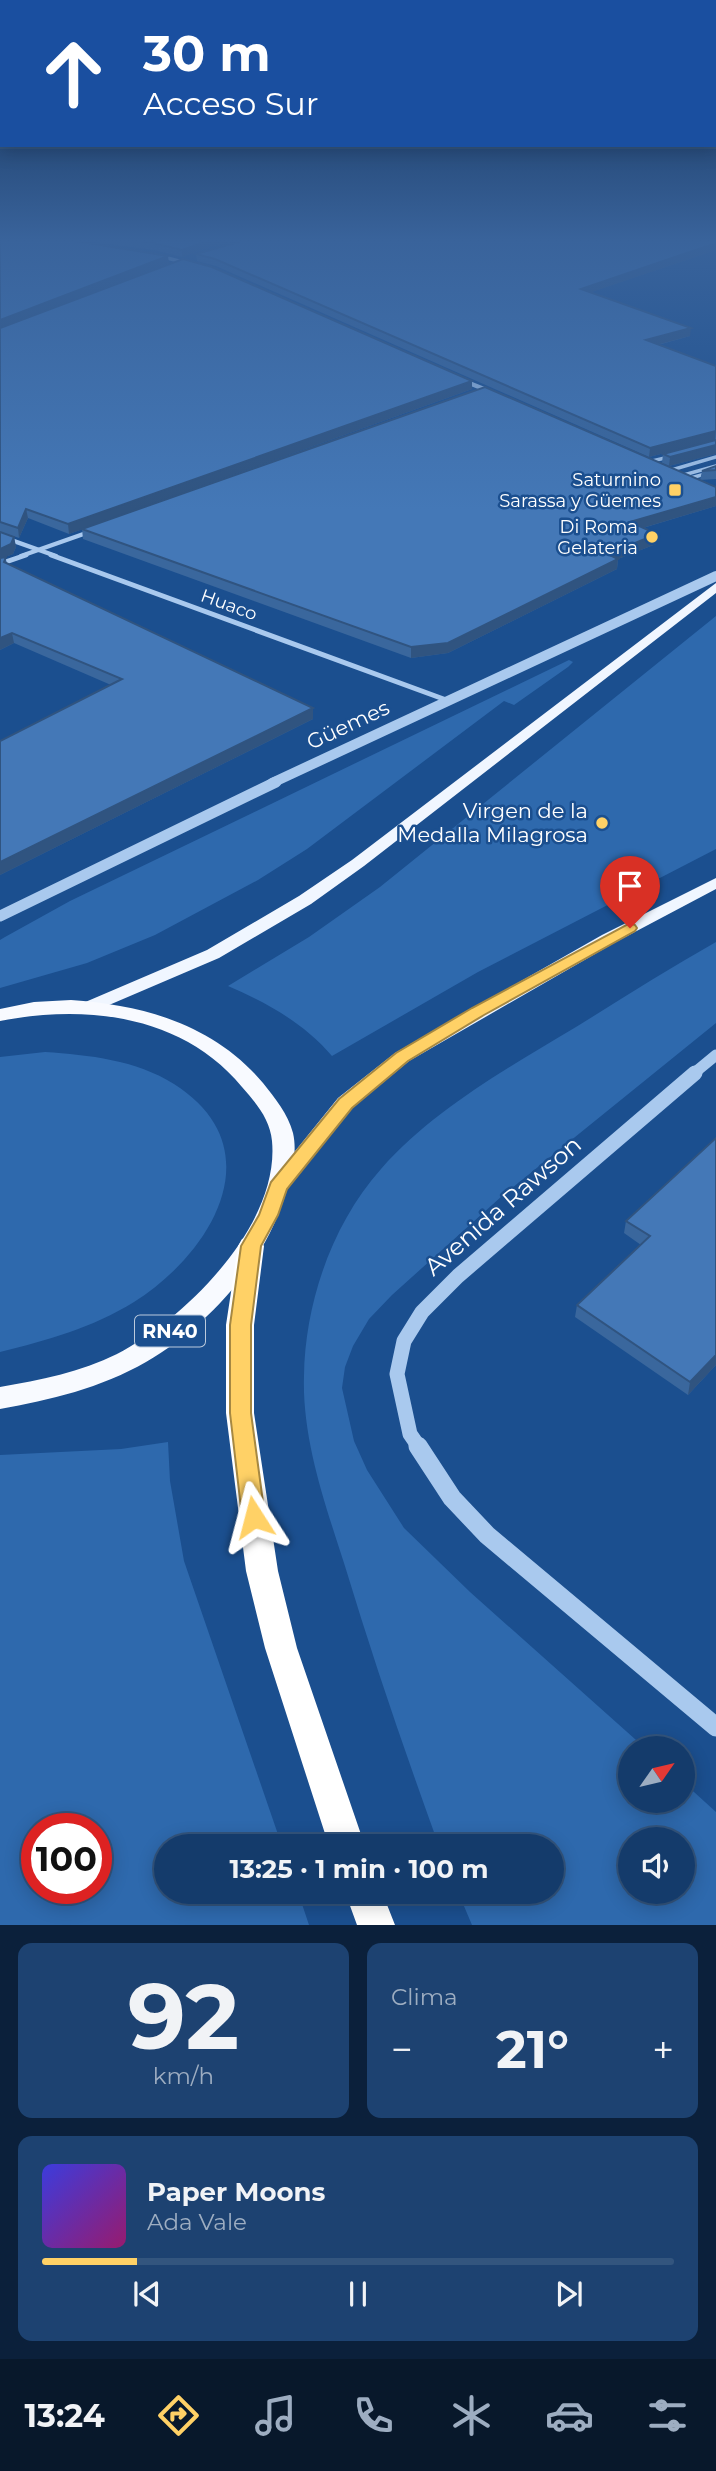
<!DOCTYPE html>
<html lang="es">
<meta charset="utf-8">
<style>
:root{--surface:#143b6b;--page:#1d4271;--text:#f1f3f6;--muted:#9dadc1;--line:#33557e;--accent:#ffd166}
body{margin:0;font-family:Montserrat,sans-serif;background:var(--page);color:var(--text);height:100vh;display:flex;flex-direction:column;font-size:26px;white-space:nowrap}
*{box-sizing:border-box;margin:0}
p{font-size:23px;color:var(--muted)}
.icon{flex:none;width:38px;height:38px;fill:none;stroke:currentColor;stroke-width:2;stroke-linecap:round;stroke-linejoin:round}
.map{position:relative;height:1925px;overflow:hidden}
.sheet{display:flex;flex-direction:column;gap:18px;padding:18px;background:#0b203b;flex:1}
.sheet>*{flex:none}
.top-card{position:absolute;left:0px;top:0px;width:718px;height:147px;box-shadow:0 4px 18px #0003,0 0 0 2px var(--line);background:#1a4fa0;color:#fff;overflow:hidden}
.needle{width:46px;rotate:56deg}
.tools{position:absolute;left:618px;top:1736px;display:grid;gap:14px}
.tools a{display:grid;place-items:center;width:77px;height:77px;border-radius:50%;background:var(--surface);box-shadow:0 4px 18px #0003,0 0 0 2px var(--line);font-size:35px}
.speed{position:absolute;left:21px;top:1813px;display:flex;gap:14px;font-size:35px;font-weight:700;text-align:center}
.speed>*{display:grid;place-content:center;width:91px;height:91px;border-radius:50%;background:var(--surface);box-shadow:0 4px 18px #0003,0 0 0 2px var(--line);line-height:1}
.speed .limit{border:10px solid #d22;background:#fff;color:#111}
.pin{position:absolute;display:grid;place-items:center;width:60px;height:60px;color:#fff;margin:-72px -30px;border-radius:50% 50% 50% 0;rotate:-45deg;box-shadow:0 0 7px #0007}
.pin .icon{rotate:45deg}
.me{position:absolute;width:77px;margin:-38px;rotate:351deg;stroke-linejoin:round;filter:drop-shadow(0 0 5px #0008)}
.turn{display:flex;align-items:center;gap:24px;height:147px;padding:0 28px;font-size:32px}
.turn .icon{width:91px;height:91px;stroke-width:2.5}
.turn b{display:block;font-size:49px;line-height:60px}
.big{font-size:52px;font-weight:700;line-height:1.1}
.sheet .widget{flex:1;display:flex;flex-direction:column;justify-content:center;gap:10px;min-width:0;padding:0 24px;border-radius:14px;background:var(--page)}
.sheet .dial{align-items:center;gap:0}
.dial b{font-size:91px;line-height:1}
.song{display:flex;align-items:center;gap:21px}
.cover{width:84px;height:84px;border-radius:10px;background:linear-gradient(135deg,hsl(240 70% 55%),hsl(320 70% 35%))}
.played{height:7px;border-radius:4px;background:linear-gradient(90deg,var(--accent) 15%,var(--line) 15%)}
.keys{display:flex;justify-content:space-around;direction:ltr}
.heat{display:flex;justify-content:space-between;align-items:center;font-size:38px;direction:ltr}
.sheet .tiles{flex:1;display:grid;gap:18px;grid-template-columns:1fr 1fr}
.widget:last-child{grid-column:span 2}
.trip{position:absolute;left:154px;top:1834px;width:410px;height:70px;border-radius:35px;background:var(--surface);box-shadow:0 4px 18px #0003,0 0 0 2px var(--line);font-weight:700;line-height:70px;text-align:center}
.tab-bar{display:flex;height:112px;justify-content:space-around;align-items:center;background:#08182b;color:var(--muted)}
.tab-bar .icon{width:49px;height:49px}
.tab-bar .active{color:var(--accent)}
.tab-bar b{font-size:32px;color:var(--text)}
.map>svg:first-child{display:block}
.green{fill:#2e69ad;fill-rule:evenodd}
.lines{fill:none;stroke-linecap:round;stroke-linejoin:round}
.service{stroke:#a9c9ee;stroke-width:3.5}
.minor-far2{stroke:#a9c9ee;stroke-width:3.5}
.minor-far1{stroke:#a9c9ee;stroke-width:4.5}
.minor{stroke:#a9c9ee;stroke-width:5}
.tertiary-far3{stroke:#a9c9ee;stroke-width:10}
.tertiary-far2{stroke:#a9c9ee;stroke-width:11}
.tertiary-far1{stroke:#a9c9ee;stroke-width:15}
.tertiary{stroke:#a9c9ee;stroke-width:19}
.primary{fill:#f0f6ff;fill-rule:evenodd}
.trunk{fill:#f8faff;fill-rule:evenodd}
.motorway{fill:#fff;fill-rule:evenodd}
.wall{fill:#3a679d}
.shaded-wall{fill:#305480}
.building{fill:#4478b7;stroke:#305480;stroke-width:2}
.route{fill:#ffd166;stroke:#a68842;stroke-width:2}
.poi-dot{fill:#ffd166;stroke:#1b4f8f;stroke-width:2.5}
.labels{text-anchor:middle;stroke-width:5;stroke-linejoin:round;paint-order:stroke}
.far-poi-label{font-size:18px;fill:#fff;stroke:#1b4f8f;text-anchor:end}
.far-street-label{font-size:18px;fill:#fff;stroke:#1b4f8f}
.shield{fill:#1b4f8f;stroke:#bbcadd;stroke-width:2}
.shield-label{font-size:19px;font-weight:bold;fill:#fff}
.street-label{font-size:21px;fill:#fff;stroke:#1b4f8f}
.poi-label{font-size:21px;fill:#fff;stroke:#1b4f8f;text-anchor:end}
.near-street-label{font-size:24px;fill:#fff;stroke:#1b4f8f}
</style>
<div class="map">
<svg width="716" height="1925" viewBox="0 0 716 1925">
<rect width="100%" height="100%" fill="#1b4f8f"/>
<path class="green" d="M716 616V849L478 972 332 1056C304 1023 267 1003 228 986L309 937 380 887Z
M569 660 573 662 568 667 514 705 504 701 307 849 258 880 155 935 87 963 0 988V940L5 937 70 901Z
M716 942V1023L502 1196 392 1295 369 1319 353 1346 345 1367 342 1388 354 1441 367 1470 404 1528 470 1592 645 1748H630V1801H682L683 1782 716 1812V1925H472L458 1892H551V1846H439C405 1752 373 1659 344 1563 325 1504 302 1439 304 1376 305 1303 332 1224 381 1169 434 1109 508 1068 576 1027 623 998 668 969 716 942ZM682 1839V1892H630V1839Z
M45 1052C89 1055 136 1060 174 1084 275 1148 212 1253 134 1302 92 1328 48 1340 0 1352V1057Z
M168 1442 170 1481 184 1561 282 1846H166V1892H298L309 1925H0V1455L121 1449ZM37 1829H96V1888H37Z"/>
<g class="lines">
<path class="service" d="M648 462 669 457
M668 471 716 457
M680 476 716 466
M687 479 716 471"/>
<path class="minor-far2" d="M160 256 186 263"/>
<path class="minor-far1" d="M464 381 489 391
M0 536 56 556
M21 556 92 531"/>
<path class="minor" d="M51 555 449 701
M0 564 26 555"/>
<path class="tertiary-far3" d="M272 783 716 576"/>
<path class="tertiary-far2" d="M0 916 276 782
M693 1074 716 1055"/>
<path class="tertiary-far1" d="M419 1447 410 1434 397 1374 404 1341 422 1312 458 1276 695 1073"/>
<path class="tertiary" d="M418 1446 452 1498 487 1535 716 1727"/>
<path class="primary" d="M716 583V593L364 866 311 904 219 958 95 1011H83L80 1007 83 1003 207 950 299 896 352 860Z
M716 878V889L614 943 409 1061 352 1108 285 1191 278 1194 271 1191 268 1186 271 1181 338 1098 395 1053 602 935Z"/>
<path class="trunk" d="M71 1000C145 1005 214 1025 263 1083 275 1098 288 1114 293 1133 297 1150 293 1169 288 1185 269 1259 211 1324 146 1362 101 1388 50 1400 0 1409V1387C40 1380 81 1372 117 1354 185 1319 280 1225 272 1141 270 1119 256 1103 242 1087 183 1015 86 1004 0 1021V1009L34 1002Z"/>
<path class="motorway" d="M251 1236 260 1239 264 1246 254 1325V1413L278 1571 297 1648 365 1846H329L265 1648 246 1571 226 1413V1325L238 1246 242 1239Z
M345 1892H382L395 1925H357Z"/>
</g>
<path class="wall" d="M0 241 169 263 37 314 472 381V389L69 534 28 518 19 538 0 532 14 537 16 547 13 554 5 557 7 563 313 719 0 875V741L111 685 14 643 0 650Z
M86 241H235L212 246 182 257 154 250Z
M716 250 591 292 690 336 658 345 716 366V454L669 466 662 463 663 454 715 440 649 457 216 266 197 261 196 254Z
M716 466V479L700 480 702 471Z
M716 485V506L643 528 656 544 618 559 617 569 448 653 411 658 83 539 82 529 716 487Z
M716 1138V1365L688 1395 575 1317 577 1305 641 1245 624 1233 626 1221Z"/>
<path class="shaded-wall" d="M207 241H235L212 246 182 257V250Z
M716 243V250L580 296 581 289Z
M168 256 169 263 0 328V320Z
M691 328 690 336 645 348 646 340Z
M472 381V389L69 534 68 524Z
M716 431 715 440 649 457 650 448Z
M716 445V454L669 466 670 457Z
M716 497V506L629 532 630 522Z
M26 509 28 518 19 538 18 528Z
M657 534 656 544 618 559 617 569 448 653 411 658V647L608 554Z
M14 537 16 547 13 554 0 559V549Z
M12 633 14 643 0 650V638Z
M313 708V719L0 875V862Z
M716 1355V1365L688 1395 690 1382Z"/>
<path class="building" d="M0 241H75L168 256 0 320Z
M137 241H207L182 250 153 243Z
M242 241H716V243L581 289 691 328 646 340 716 366V431L650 448 215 259 196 254Z
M183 259 212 267 472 381 68 524 26 509 18 528 0 522V328Z
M485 387 716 487V497L630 522 657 534 608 554 618 559 448 643 411 647 82 529Z
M716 440V445L670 457 663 454Z
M716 466V470L702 471Z
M0 532 14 537 11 544 0 549Z
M6 557 4 562 313 708 0 862V741L122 679 12 633 0 638V558Z
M716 1138V1355L690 1382 577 1305 650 1236 626 1221Z"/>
<linearGradient id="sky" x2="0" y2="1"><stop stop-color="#0f2b4f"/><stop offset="0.47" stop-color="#39639b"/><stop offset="1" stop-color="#39639b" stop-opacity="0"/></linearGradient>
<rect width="716" height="510" fill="url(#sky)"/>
<path class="route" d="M630 923 635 925 637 928 635 931 484 1015 408 1061 352 1108 287 1189 278 1215 261 1246 251 1325V1413L265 1517 262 1525 254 1528 246 1525 242 1517 230 1413V1325L241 1246 259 1215 271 1182 339 1099 396 1053 472 1008Z"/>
<g class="poi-dot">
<rect x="668" y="483" width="14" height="14" rx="3.5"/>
<circle cx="652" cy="537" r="7"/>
<circle cx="602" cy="823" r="7"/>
</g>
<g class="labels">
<g class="far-poi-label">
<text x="661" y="486">Saturnino<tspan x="661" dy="21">Sarassa y Güemes</tspan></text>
<text x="638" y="533">Di Roma<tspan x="638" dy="21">Gelateria</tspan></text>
</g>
<g class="far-street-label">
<text transform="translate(229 605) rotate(20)" y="6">Huaco</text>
</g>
<rect class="shield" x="135" y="1315.5" width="70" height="31" rx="5"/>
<g class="shield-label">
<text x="170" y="1338">RN40</text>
</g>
<g class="street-label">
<text transform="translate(348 725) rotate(-25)" y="7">Güemes</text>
</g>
<g class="poi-label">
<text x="588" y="818">Virgen de la<tspan x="588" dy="24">Medalla Milagrosa</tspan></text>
</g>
<g class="near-street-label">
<text transform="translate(503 1206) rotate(-41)" y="8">Avenida Rawson</text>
</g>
</g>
</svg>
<div class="tools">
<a><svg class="needle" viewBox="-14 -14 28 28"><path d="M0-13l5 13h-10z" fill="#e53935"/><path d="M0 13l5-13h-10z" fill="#9dadc1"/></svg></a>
<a><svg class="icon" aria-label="sound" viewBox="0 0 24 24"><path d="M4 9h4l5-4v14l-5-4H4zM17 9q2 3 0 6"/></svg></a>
</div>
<div class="speed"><div class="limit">100</div></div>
<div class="pin" style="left:630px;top:928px;background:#d93025"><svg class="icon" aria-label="arrive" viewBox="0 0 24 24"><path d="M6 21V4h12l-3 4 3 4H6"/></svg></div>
<svg class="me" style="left:254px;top:1517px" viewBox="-20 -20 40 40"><path d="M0-17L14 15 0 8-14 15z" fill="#ffd166" stroke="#fff" stroke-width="4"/></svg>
<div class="trip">13:25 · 1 min · 100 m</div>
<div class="top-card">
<div class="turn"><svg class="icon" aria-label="ahead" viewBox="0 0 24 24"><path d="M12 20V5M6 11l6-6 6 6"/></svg><div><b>30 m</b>Acceso Sur</div></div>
</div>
</div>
<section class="sheet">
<div class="tiles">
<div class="widget dial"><b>92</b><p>km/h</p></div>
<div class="widget"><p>Clima</p>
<div class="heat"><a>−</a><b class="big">21°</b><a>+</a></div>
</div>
<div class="widget">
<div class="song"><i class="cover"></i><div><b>Paper Moons</b><p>Ada Vale</p></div></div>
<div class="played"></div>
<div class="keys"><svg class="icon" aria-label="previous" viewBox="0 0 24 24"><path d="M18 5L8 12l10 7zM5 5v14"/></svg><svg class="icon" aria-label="pause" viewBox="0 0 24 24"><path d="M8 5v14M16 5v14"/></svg><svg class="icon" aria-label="next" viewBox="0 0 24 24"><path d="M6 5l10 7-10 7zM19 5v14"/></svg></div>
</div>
</div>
</section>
<nav class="tab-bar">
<b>13:24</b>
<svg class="icon active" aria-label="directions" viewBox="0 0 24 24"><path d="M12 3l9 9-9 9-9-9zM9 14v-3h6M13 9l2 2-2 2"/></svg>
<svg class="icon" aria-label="music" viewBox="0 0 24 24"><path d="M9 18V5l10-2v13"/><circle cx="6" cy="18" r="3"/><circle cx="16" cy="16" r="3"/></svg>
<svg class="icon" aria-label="phone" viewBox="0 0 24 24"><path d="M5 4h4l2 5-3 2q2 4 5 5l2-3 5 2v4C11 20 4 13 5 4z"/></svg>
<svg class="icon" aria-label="climate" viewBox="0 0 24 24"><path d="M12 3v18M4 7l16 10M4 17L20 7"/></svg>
<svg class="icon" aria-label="car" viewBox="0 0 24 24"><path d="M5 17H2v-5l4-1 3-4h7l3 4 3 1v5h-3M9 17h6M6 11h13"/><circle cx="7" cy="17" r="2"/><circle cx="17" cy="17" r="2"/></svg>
<svg class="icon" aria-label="filters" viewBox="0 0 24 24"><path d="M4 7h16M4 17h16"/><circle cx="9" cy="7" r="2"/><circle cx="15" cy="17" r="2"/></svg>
</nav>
